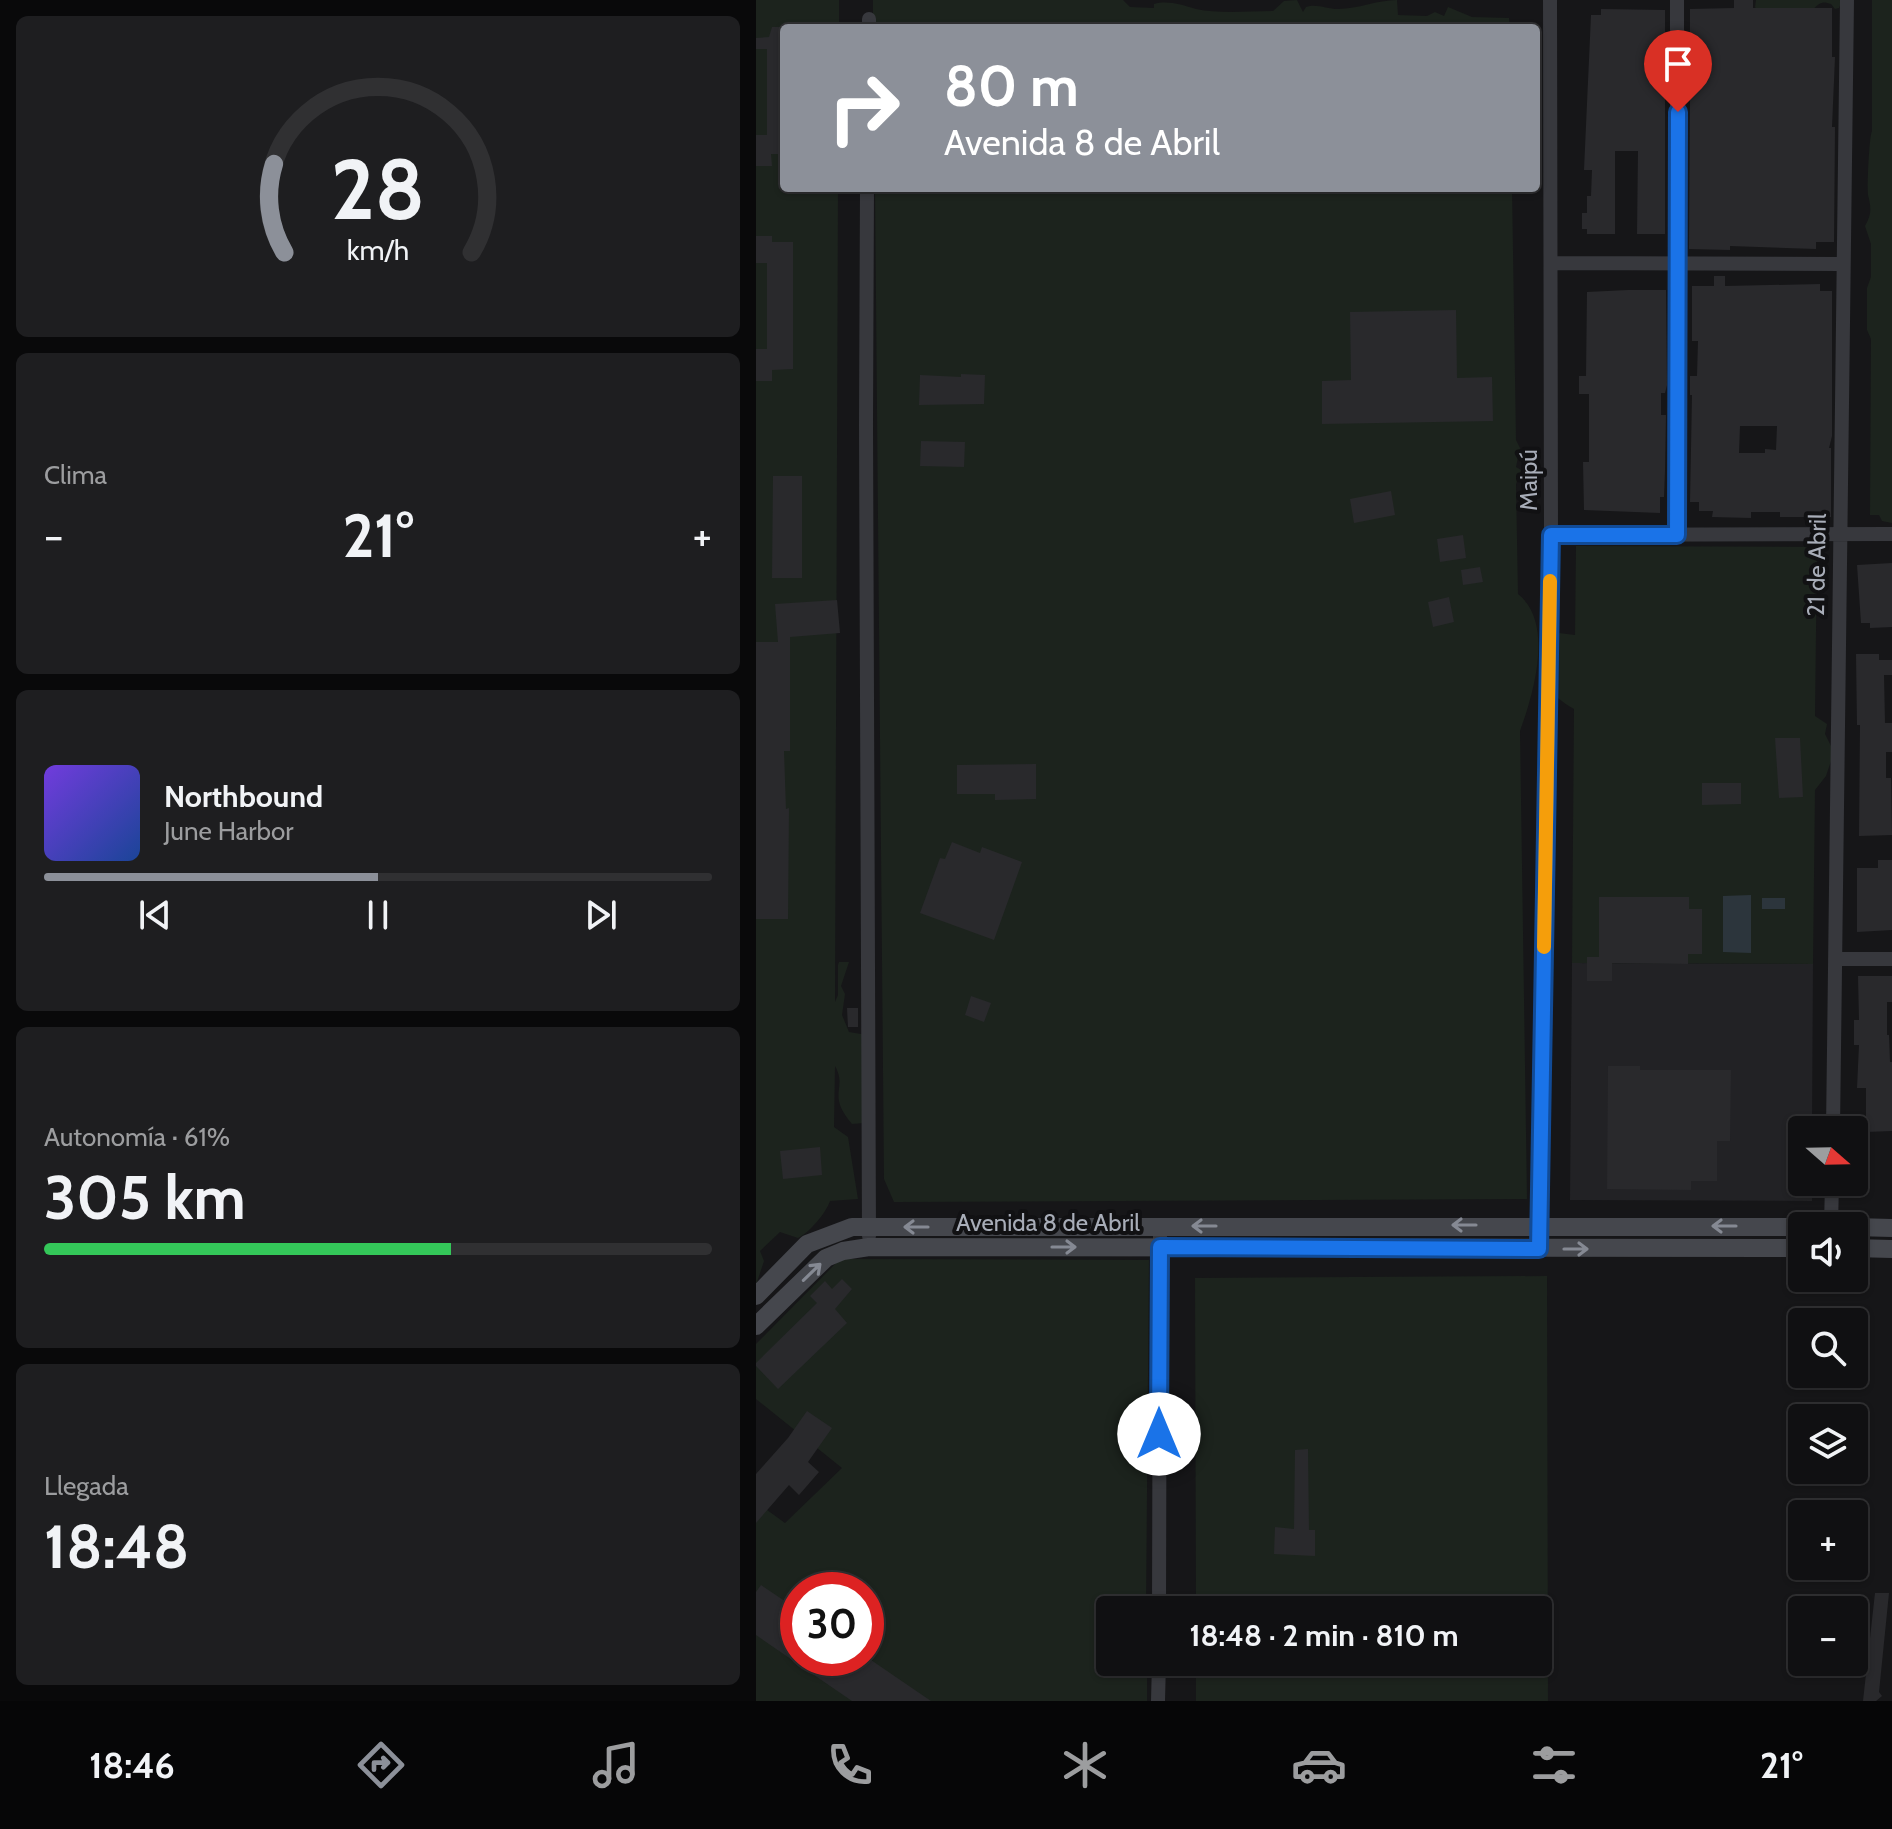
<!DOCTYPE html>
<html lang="es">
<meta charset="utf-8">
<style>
:root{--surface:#101012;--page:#1e1e20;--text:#f1f3f6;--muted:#9c9d9f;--line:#303032;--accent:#8c9099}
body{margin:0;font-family:Cabin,sans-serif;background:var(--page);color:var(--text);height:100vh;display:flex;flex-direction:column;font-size:30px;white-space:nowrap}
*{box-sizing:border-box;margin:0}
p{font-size:26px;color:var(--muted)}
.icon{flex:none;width:44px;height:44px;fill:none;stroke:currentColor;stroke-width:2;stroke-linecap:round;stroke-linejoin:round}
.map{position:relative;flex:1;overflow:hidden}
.side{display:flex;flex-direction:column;gap:16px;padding:16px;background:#09090a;width:756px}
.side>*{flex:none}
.top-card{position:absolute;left:24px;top:24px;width:760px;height:168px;border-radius:8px;box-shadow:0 2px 6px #0004,0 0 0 2px var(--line);background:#8c9099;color:#fff;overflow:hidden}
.needle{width:52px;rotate:110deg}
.tools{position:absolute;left:1032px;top:1116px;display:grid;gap:16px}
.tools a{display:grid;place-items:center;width:80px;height:80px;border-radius:8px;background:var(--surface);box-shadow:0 2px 6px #0004,0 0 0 2px var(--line);font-size:40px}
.speed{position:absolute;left:24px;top:1572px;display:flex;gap:16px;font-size:40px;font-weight:700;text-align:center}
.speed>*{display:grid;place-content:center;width:104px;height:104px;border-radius:50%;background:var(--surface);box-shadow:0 2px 6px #0004,0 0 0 2px var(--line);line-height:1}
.speed .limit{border:12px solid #d22;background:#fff;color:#111}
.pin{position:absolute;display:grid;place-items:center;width:68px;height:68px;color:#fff;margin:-82px -34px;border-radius:50% 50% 50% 0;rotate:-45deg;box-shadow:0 0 8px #0007}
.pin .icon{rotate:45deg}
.me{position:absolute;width:88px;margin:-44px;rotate:0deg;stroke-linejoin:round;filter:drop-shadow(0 0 6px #0008)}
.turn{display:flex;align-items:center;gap:28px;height:168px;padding:0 32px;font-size:36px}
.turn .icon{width:104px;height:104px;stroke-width:2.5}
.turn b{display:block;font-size:56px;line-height:68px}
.big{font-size:60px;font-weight:700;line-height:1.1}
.side .card{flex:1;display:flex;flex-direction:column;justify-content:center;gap:12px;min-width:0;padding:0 28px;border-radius:12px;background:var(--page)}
.side .dial{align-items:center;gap:0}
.dial svg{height:208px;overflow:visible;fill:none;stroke:var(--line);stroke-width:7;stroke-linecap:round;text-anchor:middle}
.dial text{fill:var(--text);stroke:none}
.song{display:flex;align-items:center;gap:24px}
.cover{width:96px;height:96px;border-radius:12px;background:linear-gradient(135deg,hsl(260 70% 55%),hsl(220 70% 35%))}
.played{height:8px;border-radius:4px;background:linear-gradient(90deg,var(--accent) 50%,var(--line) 50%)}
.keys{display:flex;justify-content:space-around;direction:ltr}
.heat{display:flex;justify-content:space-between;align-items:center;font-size:44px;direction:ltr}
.charge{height:12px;border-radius:6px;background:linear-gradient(90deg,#34c759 61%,var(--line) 0)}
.trip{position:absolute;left:340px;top:1596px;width:456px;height:80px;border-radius:8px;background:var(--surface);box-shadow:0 2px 6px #0004,0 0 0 2px var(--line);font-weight:700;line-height:80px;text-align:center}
.menu{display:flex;height:128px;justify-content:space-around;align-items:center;background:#060607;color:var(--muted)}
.menu .icon{width:56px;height:56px}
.menu .selected{color:var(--accent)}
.menu b{font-size:36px;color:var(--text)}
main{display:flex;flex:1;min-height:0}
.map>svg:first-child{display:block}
.built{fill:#222225}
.green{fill:#1c231d;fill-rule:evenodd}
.water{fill:#2c353c}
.building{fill:#29292c;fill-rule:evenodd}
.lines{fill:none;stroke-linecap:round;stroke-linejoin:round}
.minor{stroke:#37383d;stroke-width:14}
.secondary{stroke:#45474d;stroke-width:18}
.oneway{stroke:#858993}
.route-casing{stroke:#114b97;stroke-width:20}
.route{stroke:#1a73e8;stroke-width:14}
.slow{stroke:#f59e0b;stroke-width:14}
.labels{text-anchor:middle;stroke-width:8;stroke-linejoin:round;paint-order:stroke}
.street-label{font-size:24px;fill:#a8adb8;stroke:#111113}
</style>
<main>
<section class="side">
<div class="card dial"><svg viewBox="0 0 100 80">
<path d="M14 69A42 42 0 1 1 86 69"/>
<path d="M14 69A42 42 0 0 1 10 35" stroke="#8c9099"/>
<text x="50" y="56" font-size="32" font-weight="700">28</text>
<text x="50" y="72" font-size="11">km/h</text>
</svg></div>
<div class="card"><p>Clima</p>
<div class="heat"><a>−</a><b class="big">21°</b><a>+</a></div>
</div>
<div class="card">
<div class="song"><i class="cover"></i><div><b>Northbound</b><p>June Harbor</p></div></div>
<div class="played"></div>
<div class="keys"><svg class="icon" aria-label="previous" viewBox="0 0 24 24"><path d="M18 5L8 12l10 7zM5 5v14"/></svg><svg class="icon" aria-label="pause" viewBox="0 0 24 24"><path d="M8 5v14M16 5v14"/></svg><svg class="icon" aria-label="next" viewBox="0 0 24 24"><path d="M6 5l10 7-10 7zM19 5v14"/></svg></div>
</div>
<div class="card"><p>Autonomía · 61%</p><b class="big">305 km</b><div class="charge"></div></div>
<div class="card"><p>Llegada</p><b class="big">18:48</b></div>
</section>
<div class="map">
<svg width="1136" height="1701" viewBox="0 0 1136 1701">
<rect width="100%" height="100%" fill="#161618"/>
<path class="built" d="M816 963 1057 964 1056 1130H1046V1182H1056V1201L814 1200Z"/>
<path class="green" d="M0 0H83V28H28V188H82L79 1002 82 995V965L83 962H93L85 986 89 994 86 1015 93 1032 111 1035 108 1123 96 1124C70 1094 92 1089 79 1066L78 1127 92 1137 102 1199 74 1201C70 1213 54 1232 42 1238L24 1232 4 1251 8 1261 0 1285Z
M117 0H367L374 7 398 8V4C412 0 426 5 440 9 463 14 493 11 517 11L528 1 541 0 547 12 550 7C560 3 571 9 582 9 602 9 621 0 641 0L642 15 671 16 679 12 688 16 692 7 716 17 753 18 754 28H117Z
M1000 0H1086L1083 8 1079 9 1075 4C1065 0 1062 4 1056 11L1002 12 999 7Z
M1116 0H1136V523L1126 521 1123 515H1114L1115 339 1111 330V288L1115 277V244L1109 226C1116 214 1115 207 1112 195 1111 190 1113 136 1116 131Z
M119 188H756L760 440 764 448 760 467 765 470 760 484 762 594C799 623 777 695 764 731L771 1199 138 1202 128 1179Z
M820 546 1061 547 1059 716 1071 724 1069 734 1078 752 1070 776 1059 790 1057 964 816 963 818 709C806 703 799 694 788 688L803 633 819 635Z
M84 1259 393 1260 390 1610H354V1662H391V1701H0V1502L29 1523 86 1468 0 1399V1344ZM42 1590H110V1658H42Z
M791 1276 792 1701H440V1662H782V1610H440L439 1278Z"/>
<path class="water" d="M995 895V953L967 952V896Z
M1006 898H1029V909H1006Z"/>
<path class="building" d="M978 0H997V8H1076V57H1079L1076 127H1079L1078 242H1060V249L974 246V250L933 249 934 101 931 57H934V9L978 8Z
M845 9 909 10V234H881L882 151H859V234H831V229H826V213H831V196H835L836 170H828L835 15H845Z
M16 27H28V154H15L16 166H0V135H11V49H0V38L13 37Z
M0 236H16V242H37V369L16 370V381H0V349H11V263H0Z
M958 276H969V286L1064 284V291H1076V436L1073 448H1075V517H1024V512H995V518L956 517 957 511H943V502H934L936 395H934V376H941L942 341H936V286H958ZM984 426H1021L1020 450 1009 449V453H983Z
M872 290H910L911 385 909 393H905V415H910L909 471 908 497H904V513L828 510 827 462H833V394H823V376H830L831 292Z
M700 310 701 378 736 377 737 421 566 424V381L595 380 594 312Z
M205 374 229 375 228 404 163 405 164 375 205 377Z
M165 441 209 442 208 467 164 466Z
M17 476H46V578H16Z
M635 491 639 515 598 523 594 499Z
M707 535 710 558 684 562 681 539Z
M1136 563V627L1114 628V623H1105L1101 565Z
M724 567 727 582 707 585 705 570Z
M693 597 698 622 677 627 672 602Z
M81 600 84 633 34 637V751H28L30 809 33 808 32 919H0V642H22L19 604Z
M1100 654H1123V660H1136V675H1128L1129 723H1136V752H1130V778H1135L1136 835 1103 836 1104 725H1101Z
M1019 738H1044L1047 797 1023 798Z
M280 764V799L239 800V794H201V765Z
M946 783H985V804L946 805Z
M196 842 224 853 226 847 266 862 238 940 164 913 184 858 189 859Z
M1122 860H1136V930L1101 932V868H1122Z
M843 897H933V909H946V954H932V964L856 963V981H831V957H843Z
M1102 976H1136V1002H1131V1035H1133L1134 1062H1136V1131L1110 1132V1088H1101L1103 1045H1098V1020H1103Z
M215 996 235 1003 228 1022 209 1015Z
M91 1008H102V1027H92Z
M852 1066H884V1070H975L974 1141H961V1181H935V1190L851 1189Z
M64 1147 66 1175 27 1179 24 1151Z
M86 1279 96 1289 79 1309 91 1323 22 1389 0 1366V1363L61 1303 54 1296 69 1281 76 1289Z
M51 1411 76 1428 52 1462 63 1472 43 1495 33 1485 0 1523V1474L32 1438Z
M552 1449 553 1530H559V1556L518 1554 519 1527 538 1529 539 1450Z
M5 1585 42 1610V1658H112L175 1701H96L0 1635V1592Z
M1119 1593H1133L1123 1692 1126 1696 1120 1701H1107Z"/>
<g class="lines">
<path class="minor" d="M113 28V19
M111 188 110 425 113 1236
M795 263 1086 264
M795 535 1136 534
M921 535V0
M1079 959H1136
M1077 1130 1091 0
M1075 1226 1076 1182
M783 1235 795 535 794 0
M403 1610 404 1226
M402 1701 403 1662"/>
<path class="secondary" d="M1098 1227 1136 1228
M1098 1248 1136 1249
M0 1296 51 1244 96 1227H1046
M0 1326 70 1258 87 1251 113 1247 1046 1248"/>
</g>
<defs><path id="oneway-shaft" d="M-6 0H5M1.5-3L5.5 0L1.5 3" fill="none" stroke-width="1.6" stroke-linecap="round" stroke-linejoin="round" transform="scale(2)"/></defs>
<g class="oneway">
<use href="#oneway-shaft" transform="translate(708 1225) rotate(180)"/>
<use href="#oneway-shaft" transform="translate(448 1226) rotate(180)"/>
<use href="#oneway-shaft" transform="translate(968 1226) rotate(-180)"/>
<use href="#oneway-shaft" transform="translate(160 1227) rotate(180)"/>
<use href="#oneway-shaft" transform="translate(308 1247)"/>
<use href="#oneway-shaft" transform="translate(820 1249)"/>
<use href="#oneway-shaft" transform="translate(56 1272) rotate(-44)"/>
</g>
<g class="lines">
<defs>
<path id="route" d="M403 1434 404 1247 783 1249 795 535H921L922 112"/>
</defs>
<use href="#route" class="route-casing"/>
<use href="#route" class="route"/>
<path class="slow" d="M788 947 794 581"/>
</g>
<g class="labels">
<g class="street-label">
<text transform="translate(773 480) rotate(-90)" y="8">Maipú</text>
<text transform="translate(1061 565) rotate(-89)" y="8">21 de Abril</text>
<text x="292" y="1231">Avenida 8 de Abril</text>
</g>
</g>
</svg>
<div class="tools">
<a><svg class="needle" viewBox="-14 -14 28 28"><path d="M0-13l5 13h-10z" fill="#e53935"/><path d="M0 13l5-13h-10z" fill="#9c9d9f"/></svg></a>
<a><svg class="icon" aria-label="sound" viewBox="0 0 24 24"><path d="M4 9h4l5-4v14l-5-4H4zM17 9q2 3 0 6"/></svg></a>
<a><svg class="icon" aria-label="search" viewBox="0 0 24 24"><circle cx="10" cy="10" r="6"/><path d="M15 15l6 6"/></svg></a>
<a><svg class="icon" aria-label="layers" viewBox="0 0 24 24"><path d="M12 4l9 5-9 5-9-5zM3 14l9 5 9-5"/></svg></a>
<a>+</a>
<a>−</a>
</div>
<div class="speed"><div class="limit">30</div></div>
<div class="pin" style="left:922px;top:112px;background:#d93025"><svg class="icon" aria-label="arrive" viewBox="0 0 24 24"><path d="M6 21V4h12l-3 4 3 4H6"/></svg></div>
<svg class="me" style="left:403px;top:1434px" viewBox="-20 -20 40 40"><circle r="19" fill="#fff"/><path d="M0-13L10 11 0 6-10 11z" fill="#1a73e8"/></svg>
<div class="trip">18:48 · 2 min · 810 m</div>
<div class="top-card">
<div class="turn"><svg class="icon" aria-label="right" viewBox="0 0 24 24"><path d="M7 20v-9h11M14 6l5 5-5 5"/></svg><div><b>80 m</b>Avenida 8 de Abril</div></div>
</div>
</div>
</main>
<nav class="menu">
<b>18:46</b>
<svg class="icon selected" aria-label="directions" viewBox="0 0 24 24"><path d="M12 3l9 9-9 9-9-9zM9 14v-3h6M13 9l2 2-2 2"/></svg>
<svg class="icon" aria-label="music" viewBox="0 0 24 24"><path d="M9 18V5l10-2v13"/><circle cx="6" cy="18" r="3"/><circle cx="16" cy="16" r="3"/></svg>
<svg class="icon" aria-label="phone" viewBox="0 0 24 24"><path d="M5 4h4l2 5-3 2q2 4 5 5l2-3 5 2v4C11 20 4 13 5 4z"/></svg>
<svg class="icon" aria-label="climate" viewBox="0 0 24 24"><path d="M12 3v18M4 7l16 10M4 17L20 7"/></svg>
<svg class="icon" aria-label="car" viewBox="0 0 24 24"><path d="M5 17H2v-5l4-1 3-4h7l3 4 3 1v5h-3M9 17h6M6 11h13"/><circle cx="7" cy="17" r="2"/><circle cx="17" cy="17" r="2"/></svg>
<svg class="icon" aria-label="filters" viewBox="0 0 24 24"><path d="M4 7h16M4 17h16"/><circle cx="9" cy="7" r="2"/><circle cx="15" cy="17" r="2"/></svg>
<b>21°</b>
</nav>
